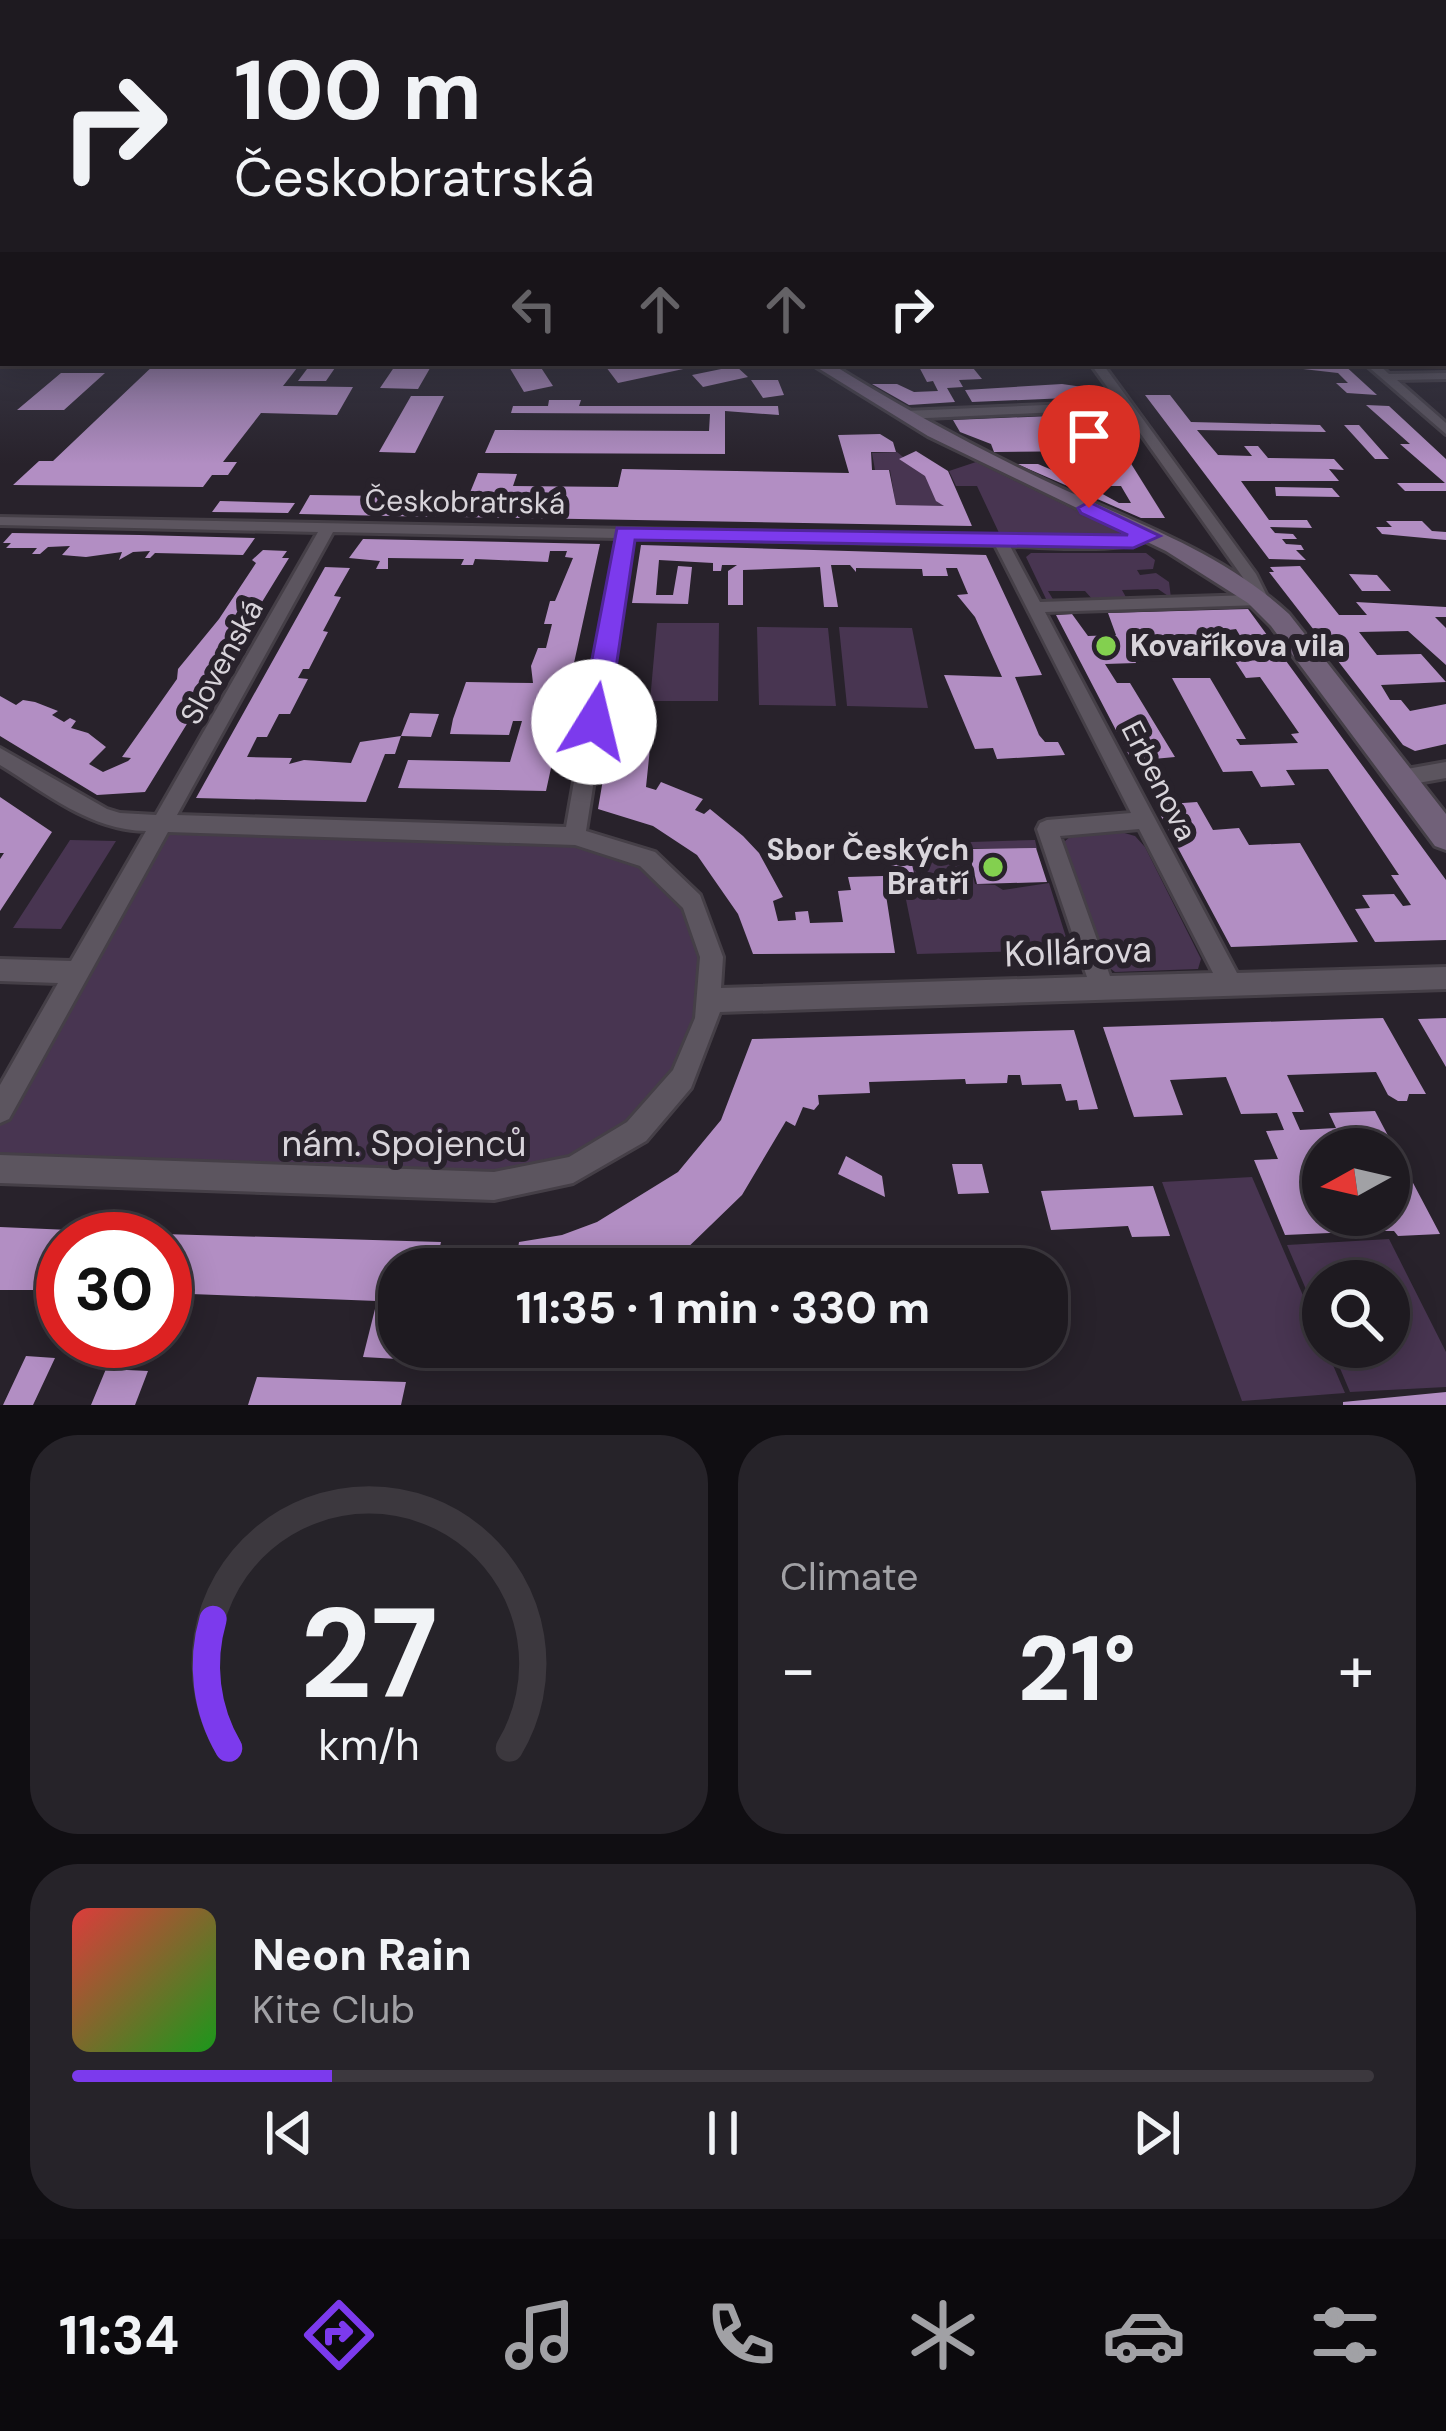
<!DOCTYPE html>
<meta charset="utf-8">
<style>
:root{--surface:#1e1a20;--page:#262329;--text:#f1f3f6;--muted:#a1a1a5;--line:#3c383e;--accent:#7c3aed}
body{margin:0;font-family:"DM Sans",sans-serif;background:var(--page);color:var(--text);height:100vh;display:flex;flex-direction:column;font-size:45px;white-space:nowrap}
*{box-sizing:border-box;margin:0}
p{font-size:39px;color:var(--muted)}
.icon{flex:none;width:66px;height:66px;fill:none;stroke:currentColor;stroke-width:2;stroke-linecap:round;stroke-linejoin:round}
.map{position:relative;height:1405px;overflow:hidden}
.panel{display:flex;flex-direction:column;gap:30px;padding:30px;background:#100e12;flex:1}
.panel>*{flex:none}
.top-card{position:absolute;left:0px;top:0px;width:1446px;height:366px;box-shadow:0 6px 30px #0003,0 0 0 3px var(--line);background:#1e1a20;color:var(--text);overflow:hidden}
.needle{width:78px;rotate:262deg}
.buttons{position:absolute;left:1302px;top:1128px;display:grid;gap:24px}
.buttons a{display:grid;place-items:center;width:108px;height:108px;border-radius:50%;background:var(--surface);box-shadow:0 6px 30px #0003,0 0 0 3px var(--line);font-size:60px}
.speed{position:absolute;left:36px;top:1212px;display:flex;gap:24px;font-size:60px;font-weight:700;text-align:center}
.speed>*{display:grid;place-content:center;width:156px;height:156px;border-radius:50%;background:var(--surface);box-shadow:0 6px 30px #0003,0 0 0 3px var(--line);line-height:1}
.speed .limit{border:18px solid #d22;background:#fff;color:#111}
.pin{position:absolute;display:grid;place-items:center;width:102px;height:102px;color:#fff;margin:-123px -51px;border-radius:50% 50% 50% 0;rotate:-45deg;box-shadow:0 0 12px #0007}
.pin .icon{rotate:45deg}
.me{position:absolute;width:132px;margin:-66px;rotate:9deg;stroke-linejoin:round;filter:drop-shadow(0 0 9px #0008)}
.turn{display:flex;align-items:center;gap:42px;height:252px;padding:0 36px;font-size:54px}
.turn .icon{width:156px;height:156px;stroke-width:2.5}
.turn b{display:block;font-size:84px;line-height:102px}
.lanes{display:flex;align-items:center;height:114px;padding:0 36px;background:#0003;justify-content:center;gap:60px;direction:ltr}
.lanes .off{opacity:.35}
.big{font-size:90px;font-weight:800;line-height:1.1}
.panel .widget{flex:1;display:flex;flex-direction:column;justify-content:center;gap:18px;min-width:0;padding:0 42px;border-radius:48px;background:var(--page)}
.panel .dial{align-items:center;gap:0}
.dial svg{height:312px;overflow:visible;fill:none;stroke:var(--line);stroke-width:7;stroke-linecap:round;text-anchor:middle}
.dial text{fill:var(--text);stroke:none}
.song{display:flex;align-items:center;gap:36px}
.cover{width:144px;height:144px;border-radius:18px;background:linear-gradient(135deg,hsl(0 70% 55%),hsl(120 70% 35%))}
.played{height:12px;border-radius:6px;background:linear-gradient(90deg,var(--accent) 20%,var(--line) 20%)}
.keys{display:flex;justify-content:space-around;direction:ltr}
.heat{display:flex;justify-content:space-between;align-items:center;font-size:66px;direction:ltr}
.panel .tiles{flex:1;display:grid;gap:30px;grid-template-columns:1fr 1fr}
.widget:last-child{grid-column:span 2}
.trip{position:absolute;left:378px;top:1248px;width:690px;height:120px;border-radius:48px;background:var(--surface);box-shadow:0 6px 30px #0003,0 0 0 3px var(--line);font-weight:800;line-height:120px;text-align:center}
.tabs{display:flex;height:192px;justify-content:space-around;align-items:center;background:#0c0a0d;color:var(--muted)}
.tabs .icon{width:84px;height:84px}
.tabs .selected{color:var(--accent)}
.tabs b{font-size:54px;color:var(--text)}
.map>svg:first-child{display:block}
.green{fill:#483551}
.building{fill:#b28ec3;fill-rule:evenodd}
.lines{fill:none;stroke-linecap:round;stroke-linejoin:round}
.street-casing{stroke:#453f47;stroke-width:6}
.secondary-casing{stroke:#453f47;stroke-width:6}
.street{fill:#5c555f;fill-rule:evenodd}
.secondary{fill:#716179;fill-rule:evenodd}
.route{fill:#7c3aed;stroke:#51269a;stroke-width:3}
.poi-dot{fill:#83d04f;stroke:#28222b;stroke-width:4.5}
.labels{text-anchor:middle;stroke-width:12;stroke-linejoin:round;paint-order:stroke}
.street-label{font-size:30px;fill:#d8d4da;stroke:#28222b}
.poi-label{font-size:30px;font-weight:bold;fill:#d8d4da;stroke:#28222b;text-anchor:start}
.near-street-label{font-size:36px;fill:#d8d4da;stroke:#28222b}
</style>
<div class="map">
<svg width="1446" height="1405" viewBox="0 0 1446 1405">
<rect width="100%" height="100%" fill="#28222b"/>
<path class="green" d="M897 452 926 476 945 507 896 506 890 470H875L872 453Z
M976 462 1121 532 1120 535H1000L977 486H956L949 471Z
M1031 553H1146L1155 560 1153 569 1137 570 1140 575 1156 573 1169 582 1171 598 1158 589 1122 590 1127 599 1093 600 1085 591H1048L1054 601H1047L1026 557Z
M657 623H719L718 701H650Z
M757 627 828 628 836 706 759 705Z
M839 627 912 628 928 708 847 706Z
M1114 830 1135 836 1145 847 1201 959 1198 969 1115 972 1103 963 1064 842 1072 835Z
M165 832 582 844C617 853 656 865 680 895 729 958 699 1076 641 1124 597 1160 549 1169 495 1178L0 1154V1118Z
M70 840 116 841 61 929 13 928Z
M1035 840 1037 849 966 848 975 884 995 885 1003 890 1049 883 1070 950 917 954 901 875 915 873 908 844Z
M1252 1177 1345 1393 1242 1401 1162 1182Z
M1389 1239 1446 1352V1387L1350 1392 1331 1347H1389V1281H1323V1329L1287 1245Z"/>
<path class="building" d="M156 363H301L283 386 353 387 337 415 261 413 223 462H237L228 475H212L203 487 13 485 39 461H53Z
M397 363H433L418 389 380 388Z
M538 363 553 386 524 392 508 365Z
M603 363H702V365L618 383Z
M917 363H969L982 379 959 380 963 387 947 388 955 402 909 405 872 384H897L914 392 938 391 933 381 927 382Z
M1298 363H1342L1377 395 1347 393 1336 383H1348L1338 373 1303 369Z
M310 365H337L326 381H298Z
M736 366 748 377 703 387 692 375Z
M61 373H105L64 410H17Z
M751 380H778L784 395 763 398Z
M1062 384 1083 387 1090 397 972 402 965 390Z
M1145 395H1170L1191 422 1320 425 1326 432 1197 430 1218 455 1252 456 1244 446H1258L1268 458 1334 459 1344 470 1329 469 1339 481H1241L1269 520H1307L1312 528 1270 527 1275 533 1293 534 1297 539H1282L1286 544 1301 545 1304 550H1296L1306 560 1269 559Z
M411 396H444L415 453 379 452Z
M549 400H581L579 406H778L779 415 725 411V454L485 453 495 430 709 431 710 414 511 413 513 406H548Z
M1366 405 1389 406 1446 459V491H1405L1397 483H1445L1400 444H1410Z
M1100 414 1165 518H1141L1017 464H1038L1075 480 1114 478 1104 471 1096 451 994 452 991 444 960 432 953 420ZM1088 486H1121L1131 503H1119Z
M1344 425H1359L1389 459H1375Z
M880 434 893 442 896 452H871L872 470H889L896 505 944 506 936 501 925 476 899 459 916 451 948 471 972 526 460 517 478 473 517 474 513 486 618 487 622 469 849 473 838 435Z
M1275 487 1332 488 1340 497 1276 496Z
M310 495 381 496 444 497 436 517 299 514Z
M220 501 295 503 288 513 212 512Z
M1386 521H1422L1432 531 1446 532V540L1382 534 1376 527H1392Z
M12 533 140 535 255 538 243 555 155 553 150 558H145L150 551 133 552 119 560 122 552 86 557 62 555 70 546 48 547 40 554H32L37 548H6L11 543H3Z
M363 539 600 544 546 791 398 788 408 760 510 762 522 721H513L509 735 450 734 453 719 466 682 533 683 531 666 538 648H546L552 624H544L550 601H555L573 558 565 557 567 551H550L548 562 475 559 473 565H461L464 559 388 558V569H376L380 561 349 558Z
M641 545 986 555 1042 675 1015 677 1039 735 1045 742H1058L1065 755 997 759 993 748 975 749 944 675 1002 677 975 617 957 595 968 594 957 568H946L948 576H923L922 569 856 568V572L850 565H831L838 607H824L820 567 743 570V605H728V571L737 565H722L721 571H713V563L659 560 656 595H673L678 566 692 567 688 604 632 603Z
M263 550 287 551 282 558H289L145 792 97 795 0 736V696L16 705 23 700 35 702 58 711 52 715 64 722 70 718 76 721 71 728 88 733 106 747 89 764 103 772 128 761 131 758 122 757 177 679 178 669 219 619 256 563 252 560Z
M1300 566 1339 615H1367L1356 602 1446 607V617H1435L1446 628V665L1408 631 1359 632 1377 655 1421 654 1446 682 1381 685 1390 700H1401L1410 711 1446 704V744L1415 751 1403 745 1269 572H1274L1270 567Z
M325 567 350 568 334 596 341 597 323 631 328 632 309 669H303L298 678 308 679 290 714H279L267 737H257L247 757 292 758 289 764 304 760 351 763 360 742 401 736 395 754H385L366 802 196 798Z
M1349 574 1377 575 1391 591H1362Z
M1248 609 1446 880V940L1375 942 1355 909 1370 908 1362 895 1394 894 1403 906 1411 905 1391 875H1399L1328 769 1286 770 1295 785 1261 787 1252 771 1223 772 1172 678H1210L1246 739H1236L1240 745 1298 743 1291 734 1299 733 1260 677 1246 678 1235 661 1268 660 1260 648 1226 646 1223 640 1242 639 1236 629 1206 633 1208 636 1179 634 1182 640 1157 636 1160 640 1138 638 1147 653 1132 654 1136 663 1105 664 1117 683H1130L1175 757 1132 761 1056 615 1072 614 1088 636 1116 635 1108 613Z
M615 708 654 709 646 787 656 790 661 782 703 799 695 810 704 814 710 809 743 836 759 853 783 897 773 901 778 921 796 920 795 912 808 911 810 923 843 922 838 891 851 890 848 877 883 876 895 953 753 954 738 914 697 855 653 826 598 809Z
M410 713 439 714 431 737 401 736Z
M0 797 52 832 0 911V859L4 853H0Z
M1197 802 1213 830 1239 828 1249 845 1300 843 1358 942 1231 947 1155 805Z
M887 843H907L914 873 893 874Z
M1036 848 1047 882 977 884 968 849Z
M1383 1018 1426 1094H1409L1407 1101H1398L1388 1095 1376 1072 1287 1075 1304 1112H1292L1300 1130 1336 1128 1329 1113 1375 1111 1440 1234 1398 1236 1394 1231H1374L1285 1235 1254 1160 1278 1159 1266 1131 1284 1130 1277 1113 1241 1114 1226 1077 1170 1080 1183 1115 1134 1117 1103 1027ZM1323 1149H1389V1215H1323Z
M1446 1018V1067L1418 1019Z
M1074 1030 1098 1109 1079 1110 1077 1100 1066 1101 1061 1084 1022 1085 1020 1075H1008L1007 1083 966 1084 965 1079 869 1082 870 1093 818 1095 819 1104 814 1110 803 1107 795 1126 786 1121 742 1195 680 1255 683 1262 676 1266 674 1261 660 1269H515L519 1242 562 1235 597 1222 678 1172 721 1120 752 1039Z
M846 1156 882 1176 885 1197 838 1174Z
M952 1164H982L989 1193 958 1194Z
M1153 1186 1170 1236 1132 1237 1128 1226 1051 1230 1041 1191Z
M0 1227 163 1234 441 1242 435 1269H399V1347H418L416 1360 363 1357 377 1301 165 1293V1239H63V1290H0Z
M502 1347H554L552 1360H500Z
M973 1347H1001L1004 1361 976 1363Z
M26 1356 55 1358 33 1405H3Z
M106 1369 148 1371 135 1405H91Z
M257 1377 341 1380 406 1382 401 1405H248Z
M1446 1392V1405H1343V1402Z"/>
<g class="lines">
<defs>
<path id="street" d="M1090 363H1102L1256 574 1269 600 1261 605 1045 612 1237 973 1446 967V989L720 1012 691 1088 646 1141 573 1183 494 1200 0 1183V1155L494 1172 569 1157 627 1122 673 1070 695 1018 700 957 683 908 640 866 575 845 168 832 9 1119 0 1123V1085L58 983 0 981V959L71 961 146 831C90 830 46 793 0 765V748L107 809 120 813 156 815 318 532 0 525V517L1000 536 1131 537 1149 532 1156 536C1128 555 1046 546 1010 546L1040 602 1251 595 1244 579 1123 409 905 419 899 415 905 411 1118 402ZM333 532 617 538 566 827 177 815ZM632 538 995 545 1131 813 1047 820 1040 823 1037 829 1087 977 721 988 723 957 700 895 655 852 586 831ZM1139 829 1213 973 1110 976 1060 836Z
M1364 363H1377L1389 374 1446 373V379L1397 380 1446 423V434Z
M1446 762V778L1401 786 1394 784 1391 778 1394 772 1401 770Z"/>
<path id="secondary" d="M810 363H830C905 410 984 452 1065 490 1144 526 1224 554 1289 614L1446 814V850L1435 846 1271 626 1248 603 1166 551 928 436Z"/>
</defs>
<use href="#street" class="street-casing"/>
<use href="#secondary" class="secondary-casing"/>
<use href="#street" class="street"/>
<use href="#secondary" class="secondary"/>
</g>
<linearGradient id="sky" x2="0" y2="1"><stop stop-color="#161318"/><stop offset="0.58" stop-color="#424455"/><stop offset="1" stop-color="#424455" stop-opacity="0"/></linearGradient>
<rect width="1446" height="464" fill="url(#sky)"/>
<path class="route" d="M1089 502 1160 536 1133 548 635 540 608 722 594 733 580 722 617 528 1128 535 1081 513 1078 508Z"/>
<g class="poi-dot">
<circle cx="1106" cy="646" r="12"/>
<circle cx="993" cy="867" r="12"/>
</g>
<g class="labels">
<g class="street-label">
<text transform="translate(465 502) rotate(1)" y="10">Českobratrská</text>
<text transform="translate(222 662) rotate(-61)" y="10">Slovenská</text>
<text transform="translate(1159 781) rotate(63)" y="10">Erbenova</text>
</g>
<g class="poi-label">
<text x="1130" y="656">Kovaříkova vila</text>
<text x="969" y="860" text-anchor="end">Sbor Českých<tspan x="969" dy="34">Bratří</tspan></text>
</g>
<g class="near-street-label">
<text transform="translate(1078 951) rotate(-2)" y="13">Kollárova</text>
<text x="404" y="1156">nám. Spojenců</text>
</g>
</g>
</svg>
<div class="buttons">
<a><svg class="needle" viewBox="-14 -14 28 28"><path d="M0-13l5 13h-10z" fill="#e53935"/><path d="M0 13l5-13h-10z" fill="#a1a1a5"/></svg></a>
<a><svg class="icon" aria-label="search" viewBox="0 0 24 24"><circle cx="10" cy="10" r="6"/><path d="M15 15l6 6"/></svg></a>
</div>
<div class="speed"><div class="limit">30</div></div>
<div class="pin" style="left:1089px;top:508px;background:#d93025"><svg class="icon" aria-label="arrive" viewBox="0 0 24 24"><path d="M6 21V4h12l-3 4 3 4H6"/></svg></div>
<svg class="me" style="left:594px;top:722px" viewBox="-20 -20 40 40"><circle r="19" fill="#fff"/><path d="M0-13L10 11 0 6-10 11z" fill="#7c3aed"/></svg>
<div class="trip">11:35 · 1 min · 330 m</div>
<div class="top-card">
<div class="turn"><svg class="icon" aria-label="right" viewBox="0 0 24 24"><path d="M7 20v-9h11M14 6l5 5-5 5"/></svg><div><b>100 m</b>Českobratrská</div></div>
<div class="lanes"><svg class="icon off" aria-label="left" viewBox="0 0 24 24"><path d="M17 20v-9H6M10 6l-5 5 5 5"/></svg><svg class="icon off" aria-label="ahead" viewBox="0 0 24 24"><path d="M12 20V5M6 11l6-6 6 6"/></svg><svg class="icon off" aria-label="ahead" viewBox="0 0 24 24"><path d="M12 20V5M6 11l6-6 6 6"/></svg><svg class="icon" aria-label="right" viewBox="0 0 24 24"><path d="M7 20v-9h11M14 6l5 5-5 5"/></svg></div>
</div>
</div>
<section class="panel">
<div class="tiles">
<div class="widget dial"><svg viewBox="0 0 100 80">
<path d="M14 69A42 42 0 1 1 86 69"/>
<path d="M14 69A42 42 0 0 1 10 36" stroke="#7c3aed"/>
<text x="50" y="56" font-size="32" font-weight="700">27</text>
<text x="50" y="72" font-size="11">km/h</text>
</svg></div>
<div class="widget"><p>Climate</p>
<div class="heat"><a>−</a><b class="big">21°</b><a>+</a></div>
</div>
<div class="widget">
<div class="song"><i class="cover"></i><div><b>Neon Rain</b><p>Kite Club</p></div></div>
<div class="played"></div>
<div class="keys"><svg class="icon" aria-label="previous" viewBox="0 0 24 24"><path d="M18 5L8 12l10 7zM5 5v14"/></svg><svg class="icon" aria-label="pause" viewBox="0 0 24 24"><path d="M8 5v14M16 5v14"/></svg><svg class="icon" aria-label="next" viewBox="0 0 24 24"><path d="M6 5l10 7-10 7zM19 5v14"/></svg></div>
</div>
</div>
</section>
<nav class="tabs">
<b>11:34</b>
<svg class="icon selected" aria-label="directions" viewBox="0 0 24 24"><path d="M12 3l9 9-9 9-9-9zM9 14v-3h6M13 9l2 2-2 2"/></svg>
<svg class="icon" aria-label="music" viewBox="0 0 24 24"><path d="M9 18V5l10-2v13"/><circle cx="6" cy="18" r="3"/><circle cx="16" cy="16" r="3"/></svg>
<svg class="icon" aria-label="phone" viewBox="0 0 24 24"><path d="M5 4h4l2 5-3 2q2 4 5 5l2-3 5 2v4C11 20 4 13 5 4z"/></svg>
<svg class="icon" aria-label="climate" viewBox="0 0 24 24"><path d="M12 3v18M4 7l16 10M4 17L20 7"/></svg>
<svg class="icon" aria-label="car" viewBox="0 0 24 24"><path d="M5 17H2v-5l4-1 3-4h7l3 4 3 1v5h-3M9 17h6M6 11h13"/><circle cx="7" cy="17" r="2"/><circle cx="17" cy="17" r="2"/></svg>
<svg class="icon" aria-label="filters" viewBox="0 0 24 24"><path d="M4 7h16M4 17h16"/><circle cx="9" cy="7" r="2"/><circle cx="15" cy="17" r="2"/></svg>
</nav>
